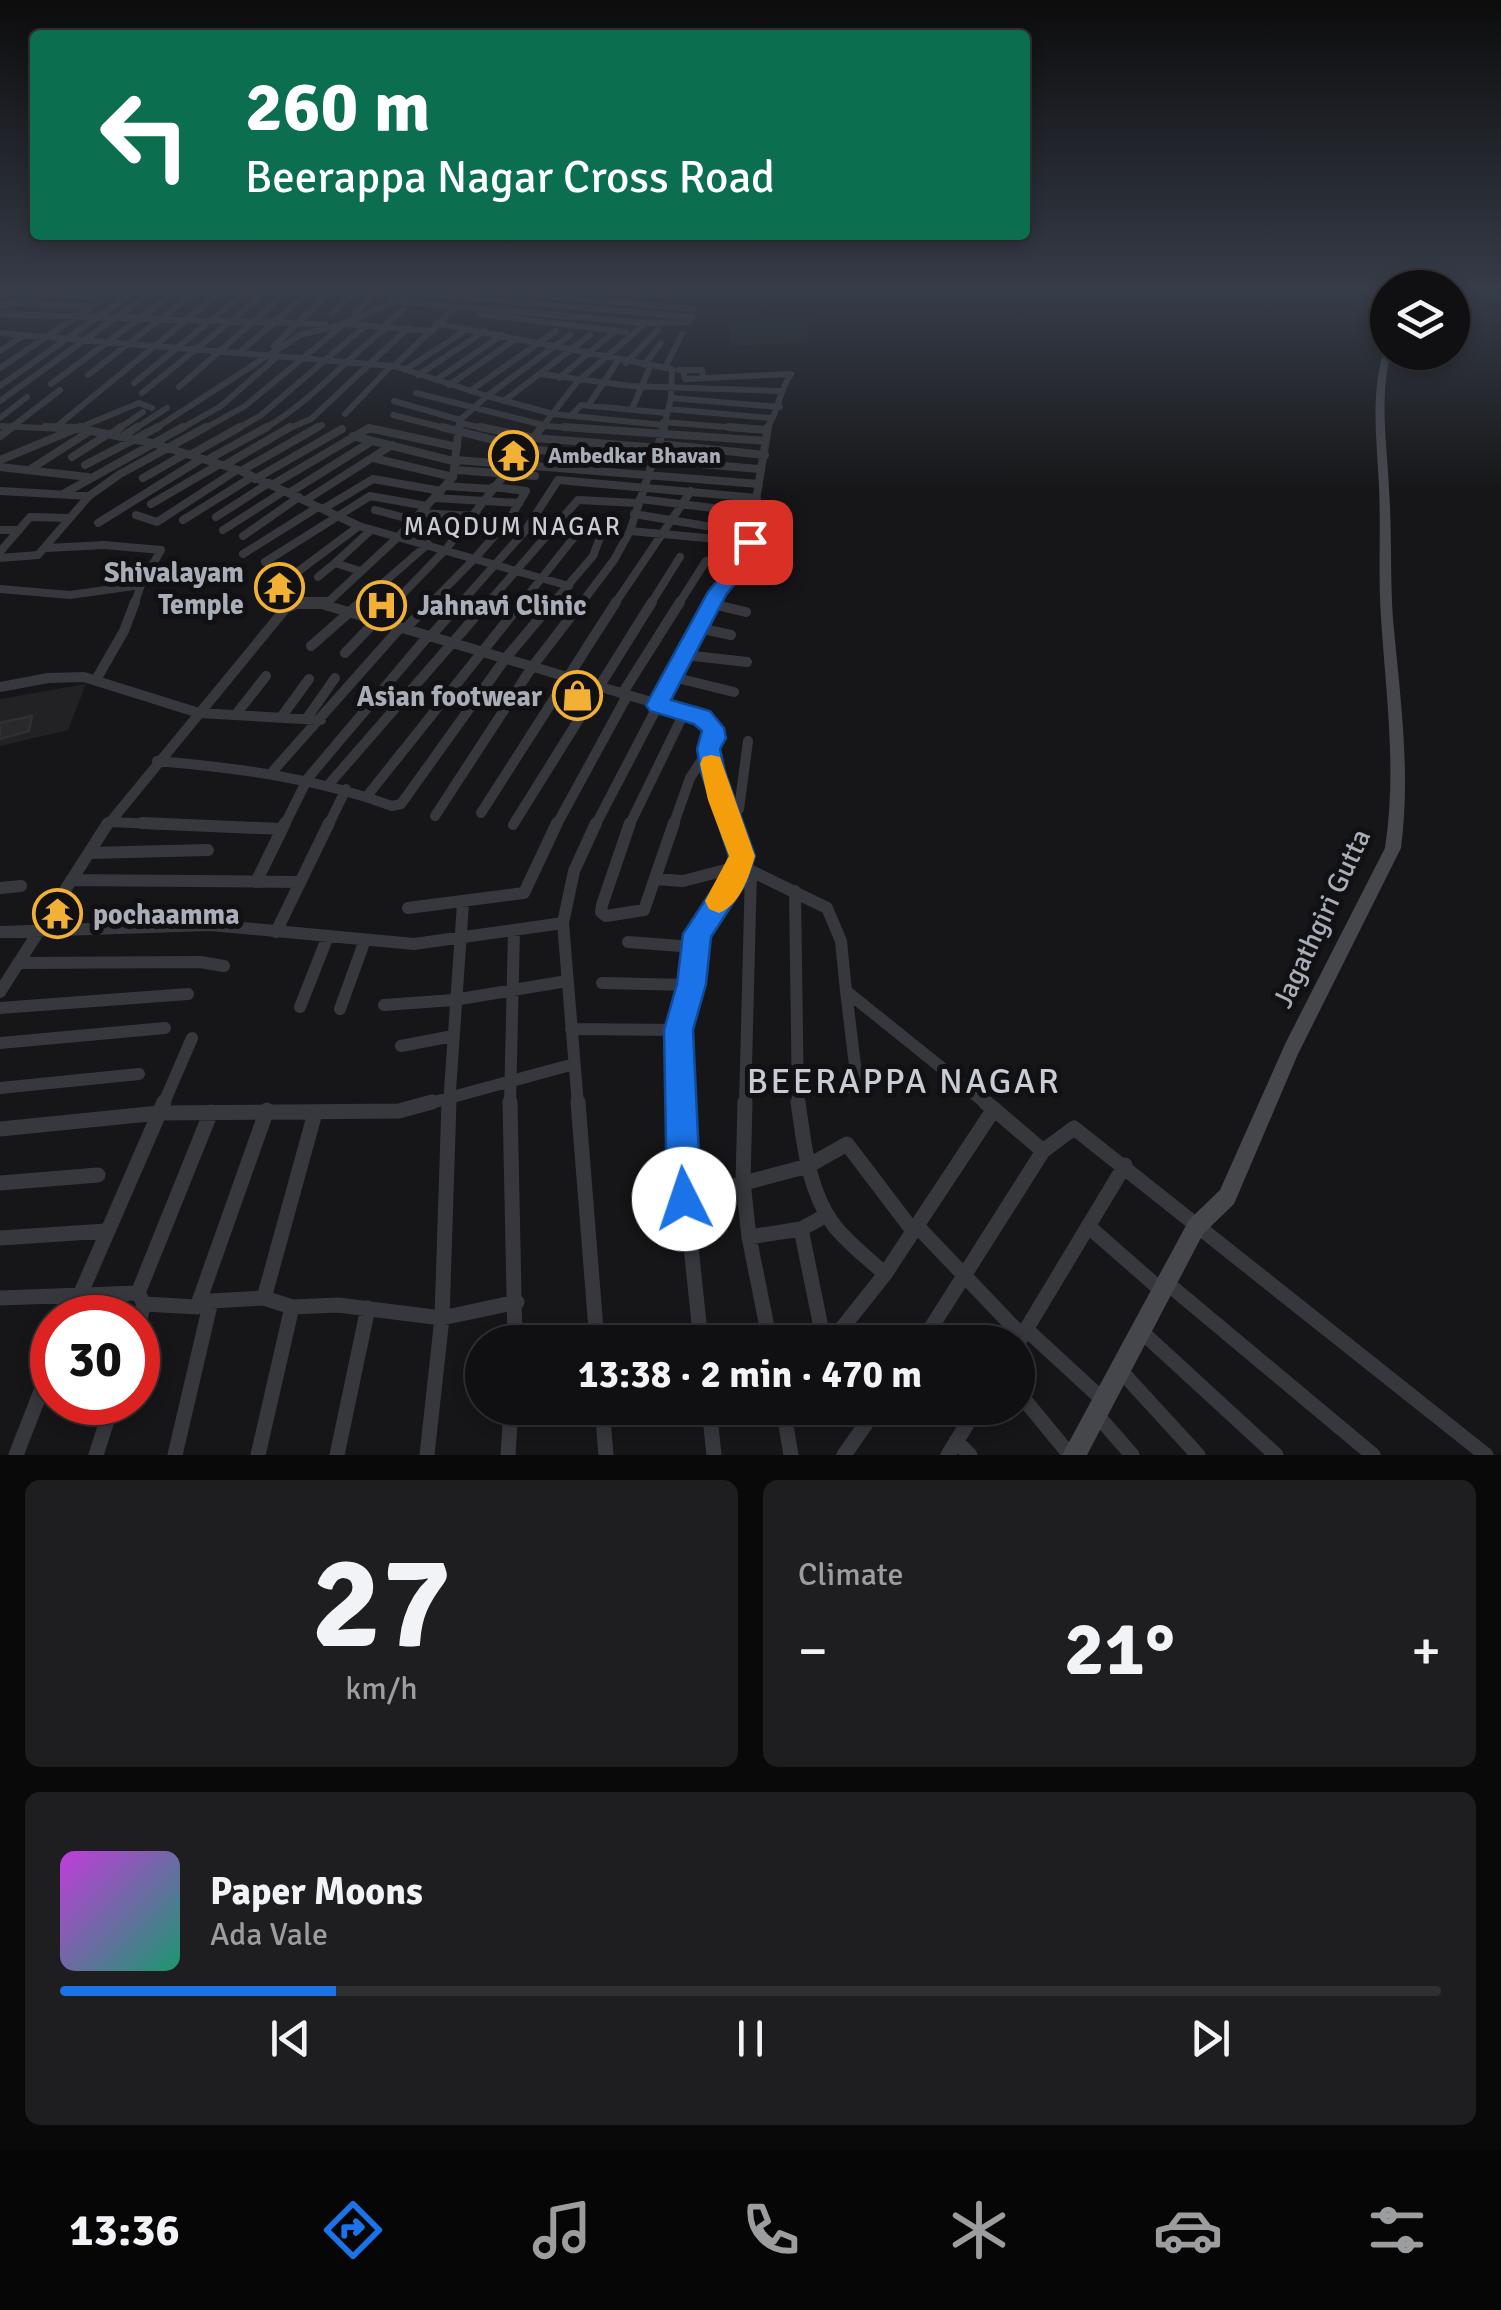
<!DOCTYPE html>
<meta charset="utf-8">
<style>
:root{--surface:#101012;--page:#1e1e20;--text:#f1f3f6;--muted:#9c9d9f;--line:#303032;--accent:#1a73e8}
body{margin:0;font-family:Signika,sans-serif;background:var(--page);color:var(--text);height:100vh;display:flex;flex-direction:column;font-size:38px;white-space:nowrap}
*{box-sizing:border-box;margin:0}
p{font-size:32px;color:var(--muted)}
.icon{flex:none;width:55px;height:55px;fill:none;stroke:currentColor;stroke-width:2;stroke-linecap:round;stroke-linejoin:round}
.map{position:relative;height:1455px;overflow:hidden}
.side{display:flex;flex-direction:column;gap:25px;padding:25px;background:#09090a;flex:1}
.side>*{flex:none}
.top-card{position:absolute;left:30px;top:30px;width:1000px;height:210px;border-radius:10px;box-shadow:0 5px 15px #0003,0 0 0 2px var(--line);background:#0b6e4f;color:#fff;overflow:hidden}
.buttons{position:absolute;left:1370px;top:270px;display:grid;gap:20px}
.buttons a{display:grid;place-items:center;width:100px;height:100px;border-radius:50%;background:var(--surface);box-shadow:0 5px 15px #0003,0 0 0 2px var(--line);font-size:50px}
.speed{position:absolute;left:30px;top:1295px;display:flex;gap:20px;font-size:50px;font-weight:700;text-align:center}
.speed>*{display:grid;place-content:center;width:130px;height:130px;border-radius:50%;background:var(--surface);box-shadow:0 5px 15px #0003,0 0 0 2px var(--line);line-height:1}
.speed .limit{border:15px solid #d22;background:#fff;color:#111}
.pin{position:absolute;display:grid;place-items:center;width:85px;height:85px;color:#fff;margin:-42px;border-radius:20px;box-shadow:0 5px 15px #0006}
.me{position:absolute;width:110px;margin:-55px;rotate:356deg;stroke-linejoin:round;filter:drop-shadow(0 0 8px #0008)}
.turn{display:flex;align-items:center;gap:35px;height:210px;padding:0 50px;font-size:45px}
.turn .icon{width:130px;height:130px;stroke-width:2.5}
.turn b{display:block;font-size:70px;line-height:85px}
.big{font-size:75px;font-weight:800;line-height:1.1}
.side .card{flex:1;display:flex;flex-direction:column;justify-content:center;gap:15px;min-width:0;padding:0 35px;border-radius:15px;background:var(--page)}
.side .dial{align-items:center;gap:0}
.dial b{font-size:130px;line-height:1}
.song{display:flex;align-items:center;gap:30px}
.cover{width:120px;height:120px;border-radius:15px;background:linear-gradient(135deg,hsl(290 70% 55%),hsl(160 70% 35%))}
.played{height:10px;border-radius:5px;background:linear-gradient(90deg,var(--accent) 20%,var(--line) 20%)}
.keys{display:flex;justify-content:space-around;direction:ltr}
.heat{display:flex;justify-content:space-between;align-items:center;font-size:55px;direction:ltr}
.side .tiles{flex:1;display:grid;gap:25px;grid-template-columns:1fr 1fr}
.card:last-child{grid-column:span 2}
.trip{position:absolute;left:465px;top:1325px;width:570px;height:100px;border-radius:50px;background:var(--surface);box-shadow:0 5px 15px #0003,0 0 0 2px var(--line);font-weight:800;line-height:100px;text-align:center}
.dock{display:flex;height:160px;justify-content:space-around;align-items:center;background:#060607;color:var(--muted)}
.dock .icon{width:70px;height:70px}
.dock .on{color:var(--accent)}
.dock b{font-size:45px;color:var(--text)}
.map>svg:first-child{display:block}
.built{fill:#222225}
.green{fill:#1c231d}
.building{fill:#29292c;stroke:#303034;stroke-width:2.5}
.lines{fill:none;stroke-linecap:round;stroke-linejoin:round}
.street-far4{stroke:#37383d;stroke-width:6}
.street-far3{stroke:#37383d;stroke-width:8}
.street-far2{stroke:#37383d;stroke-width:10}
.street-far1{stroke:#37383d;stroke-width:12}
.street{stroke:#37383d;stroke-width:15}
.secondary{fill:#45474d;fill-rule:evenodd}
.route{fill:#1a73e8;stroke:#114b97;stroke-width:2.5}
.slow{fill:#f59e0b}
.labels{text-anchor:middle;stroke-width:10;stroke-linejoin:round;paint-order:stroke}
.far-poi-label{font-size:22px;font-weight:bold;fill:#a8adb8;stroke:#111113;text-anchor:start}
.far-neighbourhood-label{font-size:25px;letter-spacing:2.5px;fill:#c9ccd4;stroke:#111113}
.poi-label{font-size:28px;font-weight:bold;fill:#a8adb8;stroke:#111113;text-anchor:end}
.street-label{font-size:28px;fill:#a8adb8;stroke:#111113}
.near-neighbourhood-label{font-size:35px;letter-spacing:2.5px;fill:#c9ccd4;stroke:#111113}
</style>
<div class="map">
<svg width="1501" height="1455" viewBox="0 0 1501 1455">
<rect width="100%" height="100%" fill="#161618"/>
<path class="built" d="M86 684 68 730 0 746V699Z"/>
<path class="green" d="M809 318 807 343 731 346 728 321Z"/>
<path class="building" d="M32 716 29 731 0 739V723Z"/>
<g class="lines">
<path class="street-far4" d="M472 290 693 309
M590 290 682 297
M415 293 692 317
M57 295 105 297
M0 297 12 290
M392 301 646 323 689 322
M11 304 92 306
M0 306 66 290
M0 314 325 324
M332 314 357 290
M355 314 375 290
M479 314 626 332
M439 324 672 369 671 398 663 430
M384 325 403 310
M0 333 394 366 487 396 570 335
M274 346 332 290
M0 351 24 335
M240 352 311 290
M626 363 658 330
M644 365 661 343
M394 366 456 307
M0 368 116 290
M665 368 682 334
M405 370 469 328
M678 370H702L703 378
M683 370 685 379 791 374
M540 374 631 386 779 391
M88 375 198 290
M418 375 485 331
M559 378 615 331
M436 380 502 335
M134 383 248 290
M51 384 178 290
M449 385 516 339
M0 386 136 290
M179 387 289 290
M470 391 556 331
M142 393 269 290
M416 393 547 426 600 430
M671 398 780 407
M0 401 154 290
M394 401 460 420
M504 401 590 335
M588 406 617 362
M632 409 650 367
M668 409 771 418
M345 414 391 366
M393 415 452 430
M571 416 581 405 667 413
M0 418 27 397
M663 422 762 430
M459 423 493 430
M0 426 85 430
M56 427 223 290
M8 430 60 390
M74 430 139 403 152 408
M117 430 143 412
M133 430 167 408
M153 430 300 335 344 324 420 290
M179 430 221 406 278 356
M202 430 245 406 344 324 432 331
M235 430 260 416 365 326
M262 430C310 403 345 360 388 326
M285 430 311 419 408 328
M314 430 322 425
M366 430H377
M459 430 460 420 487 396 553 414 663 425
M540 430 577 382 646 323
M766 430C779 411 778 393 791 374"/>
<path class="street-far3" d="M45 427 77 428 152 443 241 471 359 526 569 586
M442 427 506 443
M480 427 535 438 659 448
M564 427 766 441
M729 427 766 430
M111 434 121 427
M0 436 12 427
M123 436 137 427
M353 436 457 462
M660 444 765 455
M526 449 759 469
M190 455 240 427
M72 457 108 434
M373 458 453 477
M0 460 80 427
M207 460 267 427
M457 460 759 484
M85 465 158 427
M225 465 290 427
M0 467 88 477
M29 470 90 431
M456 470 535 476
M241 471 318 427
M143 478 185 454
M255 479 342 429
M272 485 369 428 457 447
M446 486 491 489
M0 491 89 496
M289 493 372 441
M63 494 183 427
M435 498 519 503
M640 499 753 513
M306 500 392 445
M151 504 218 465
M323 509 373 479 441 491
M375 510 413 520
M420 513 510 518
M634 514 706 526H752
M136 515 157 522 237 470
M216 517 269 483
M183 520 252 477
M98 523 201 459
M0 530H19
M223 530 284 491
M462 530 497 534
M630 531 664 427
M243 536 299 497
M47 548 104 545 161 550 141 585
M0 552 30 517 68 518
M243 554 318 507
M476 557 510 518 526 491 493 487
M0 558 38 555 89 496 120 474 206 427
M265 562 370 496 427 506
M360 571 335 563 371 530
M296 573 359 526
M318 577 335 563
M0 589 70 595 141 585 134 605
M295 605H324
M325 605 398 537 453 477 459 427
M358 605 428 544
M392 605 447 548 542 427
M429 605 476 557
M459 605 525 531 558 480 757 498
M486 605 578 500 637 503
M520 605 584 525
M551 605 593 556 606 522
M580 605 614 560 630 531 749 542
M614 605 691 491
M650 605 680 557
M678 605 706 561 744 560
M711 605 747 555 768 427"/>
<path class="street-far2" d="M305 602H328
M712 604 746 612
M325 605 702 717 713 728 715 738 709 749 713 772 732 826
M699 628 731 635
M405 629 431 602
M430 637 461 602
M311 646 361 602
M345 653 394 602
M685 655 747 662
M673 677 734 692
M97 678 124 631 135 602
M0 687 48 678 84 677 199 713 321 720
M622 694 680 602
M237 713 266 676
M282 716 309 679
M307 718 335 678
M157 761C238 768 316 778 392 806L401 804 505 659 553 602
M273 771 400 628
M330 783 488 602
M367 796 522 602
M481 813 616 602
M435 816 532 667 582 602
M109 822 203 826
M729 822 739 809 748 741
M513 825 652 602
M107 826 286 608 302 602
M284 826 308 778 428 636
M328 826 346 789
M556 826 627 696
M595 826 712 602
M629 826 684 713
M673 826 690 778 709 749"/>
<path class="street-far1" d="M142 823 282 829
M630 823 602 905 601 912 606 916 644 910 674 823
M89 853 208 850
M655 879 683 881 741 866 827 908 841 941 846 991 988 1105
M71 880 300 882
M256 882 285 823
M0 888 21 886
M795 891 798 1105
M408 908 524 893 557 823
M0 932 210 925 414 944 563 923
M276 932 329 823
M628 942 694 947
M18 963 200 962 224 966
M602 983 691 985
M0 992 108 823
M384 1005 454 1000 567 981
M300 1007 328 936
M0 1008 188 994
M340 1009 365 940
M571 1029 679 1030
M0 1043 165 1028
M401 1046 453 1036
M0 1088 139 1074
M798 1092 850 1087 857 1082 846 991
M163 1105 192 1038
M423 1105 574 1064
M449 1105 463 904
M510 1105 514 931
M578 1105 563 923 574 871 596 823
M680 1105 679 1030 691 985 697 934 737 875 742 856 731 823
M745 1105 751 871"/>
<path class="street" d="M510 1102 515 1342
M578 1102 597 1342
M680 1102V1142L701 1342
M745 1102 743 1182 749 1237 770 1342
M798 1102C804 1143 808 1190 833 1224 847 1243 868 1258 885 1274L994 1109 1043 1151
M985 1102 994 1109
M0 1129 159 1113 399 1111 432 1102
M0 1183 98 1175
M684 1199 808 1166 847 1144 913 1231
M917 1226 1022 1336
M1088 1226 1161 1290
M801 1229 827 1215
M749 1237 801 1229 824 1342
M0 1238 106 1231
M1167 1283 1373 1455
M138 1293 211 1112
M0 1298 138 1293 144 1304 197 1307 211 1301 264 1298 292 1307 338 1305 442 1318 517 1302
M264 1298 315 1113
M197 1307 267 1110
M70 1318 164 1102
M138 1325 144 1304
M1026 1329 1103 1400
M1141 1331 1276 1455
M831 1342 885 1274
M922 1342 1043 1151 1074 1128 1486 1455
M1018 1343 1125 1165
M1121 1371 1198 1455
M1018 1392 1070 1455
M602 1408 606 1455
M709 1408 714 1455
M783 1408 791 1455
M1097 1415 1132 1455
M956 1441 970 1455
M16 1455 52 1363
M96 1455 113 1402
M175 1455 211 1301
M258 1455 292 1307
M337 1455 368 1308
M427 1455 442 1318 449 1102
M508 1455 511 1408
M844 1455 877 1408
M948 1455 977 1408"/>
<path class="secondary" d="M1388 348V352H1391C1379 398 1387 443 1389 489 1392 533 1390 576 1393 619 1400 696 1411 771 1401 848L1298 1054 1234 1204 1203 1234 1087 1455H1062L1189 1220 1220 1190 1286 1042 1385 848C1397 770 1386 695 1381 618 1378 574 1381 531 1379 487 1377 440 1370 396 1384 350Z"/>
</g>
<linearGradient id="sky" x2="0" y2="1"><stop stop-color="#0c0c0d"/><stop offset="0.59" stop-color="#363c48"/><stop offset="1" stop-color="#363c48" stop-opacity="0"/></linearGradient>
<rect width="1501" height="493" fill="url(#sky)"/>
<path class="route" d="M750 537 759 542 754 560 726 595 671 700 710 711 724 728 726 738 720 749 725 772 755 856 746 883 711 937 706 984 693 1030 701 1199 696 1211 684 1216 672 1211 667 1199 664 1030 677 984 683 934 725 870 729 856 701 772 697 749 702 731 694 724 650 711 646 705 708 592 735 559 743 538Z"/>
<path class="slow" d="M711 755 720 757 755 856C749 877 740 905 719 913L709 909 705 901 729 856 708 800 700 764 703 757Z"/>
<defs>
<symbol id="temple-ring" viewBox="-11 -11 22 22"><circle r="9.5" fill="#111113" stroke="#f2b134" stroke-width="1.5"/><path d="M0-6L5-2H3V0L6.5 2.5H4V6H1.5V3h-3V6H-4V2.5H-6.5L-3 0V-2H-5Z" fill="#f2b134"/></symbol>
<symbol id="hospital-ring" viewBox="-11 -11 22 22"><circle r="9.5" fill="#111113" stroke="#f2b134" stroke-width="1.5"/><path d="M-5-5h3v3.5h4V-5h3V5h-3V1.5h-4V5h-3Z" fill="#f2b134"/></symbol>
<symbol id="shop-ring" viewBox="-11 -11 22 22"><circle r="9.5" fill="#111113" stroke="#f2b134" stroke-width="1.5"/><path d="M-5-2.5h2.3a2.7 3.5 0 0 1 5.4 0H5L5.5 6h-11ZM-1.5-2.5h3a1.5 2.3 0 0 0-3 0Z" fill="#f2b134"/></symbol>
</defs>
<g fill-rule="evenodd">
<use href="#temple-ring" x="486" y="428" width="55" height="55"/>
<use href="#temple-ring" x="252" y="560" width="55" height="55"/>
<use href="#hospital-ring" x="354" y="578" width="55" height="55"/>
<use href="#shop-ring" x="550" y="668" width="55" height="55"/>
<use href="#temple-ring" x="30" y="886" width="55" height="55"/>
</g>
<g class="labels">
<g class="far-poi-label">
<text x="548" y="463">Ambedkar Bhavan</text>
</g>
<g class="far-neighbourhood-label">
<text x="513" y="535">MAQDUM NAGAR</text>
</g>
<g class="poi-label">
<text x="244" y="582">Shivalayam<tspan x="244" dy="32">Temple</tspan></text>
<text x="417" y="615" text-anchor="start">Jahnavi Clinic</text>
<text x="542" y="706">Asian footwear</text>
<text x="93" y="924" text-anchor="start">pochaamma</text>
</g>
<g class="street-label">
<text transform="translate(1321 918) rotate(-65)" y="10">Jagathgiri Gutta</text>
</g>
<g class="near-neighbourhood-label">
<text x="904" y="1093">BEERAPPA NAGAR</text>
</g>
</g>
</svg>
<div class="buttons">
<a><svg class="icon" aria-label="layers" viewBox="0 0 24 24"><path d="M12 4l9 5-9 5-9-5zM3 14l9 5 9-5"/></svg></a>
</div>
<div class="speed"><div class="limit">30</div></div>
<div class="pin" style="left:750px;top:542px;background:#d93025"><svg class="icon" aria-label="arrive" viewBox="0 0 24 24"><path d="M6 21V4h12l-3 4 3 4H6"/></svg></div>
<svg class="me" style="left:684px;top:1199px" viewBox="-20 -20 40 40"><circle r="19" fill="#fff"/><path d="M0-13L10 11 0 6-10 11z" fill="#1a73e8"/></svg>
<div class="trip">13:38 · 2 min · 470 m</div>
<div class="top-card">
<div class="turn"><svg class="icon" aria-label="left" viewBox="0 0 24 24"><path d="M17 20v-9H6M10 6l-5 5 5 5"/></svg><div><b>260 m</b>Beerappa Nagar Cross Road</div></div>
</div>
</div>
<section class="side">
<div class="tiles">
<div class="card dial"><b>27</b><p>km/h</p></div>
<div class="card"><p>Climate</p>
<div class="heat"><a>−</a><b class="big">21°</b><a>+</a></div>
</div>
<div class="card">
<div class="song"><i class="cover"></i><div><b>Paper Moons</b><p>Ada Vale</p></div></div>
<div class="played"></div>
<div class="keys"><svg class="icon" aria-label="previous" viewBox="0 0 24 24"><path d="M18 5L8 12l10 7zM5 5v14"/></svg><svg class="icon" aria-label="pause" viewBox="0 0 24 24"><path d="M8 5v14M16 5v14"/></svg><svg class="icon" aria-label="next" viewBox="0 0 24 24"><path d="M6 5l10 7-10 7zM19 5v14"/></svg></div>
</div>
</div>
</section>
<nav class="dock">
<b>13:36</b>
<svg class="icon on" aria-label="directions" viewBox="0 0 24 24"><path d="M12 3l9 9-9 9-9-9zM9 14v-3h6M13 9l2 2-2 2"/></svg>
<svg class="icon" aria-label="music" viewBox="0 0 24 24"><path d="M9 18V5l10-2v13"/><circle cx="6" cy="18" r="3"/><circle cx="16" cy="16" r="3"/></svg>
<svg class="icon" aria-label="phone" viewBox="0 0 24 24"><path d="M5 4h4l2 5-3 2q2 4 5 5l2-3 5 2v4C11 20 4 13 5 4z"/></svg>
<svg class="icon" aria-label="climate" viewBox="0 0 24 24"><path d="M12 3v18M4 7l16 10M4 17L20 7"/></svg>
<svg class="icon" aria-label="car" viewBox="0 0 24 24"><path d="M5 17H2v-5l4-1 3-4h7l3 4 3 1v5h-3M9 17h6M6 11h13"/><circle cx="7" cy="17" r="2"/><circle cx="17" cy="17" r="2"/></svg>
<svg class="icon" aria-label="filters" viewBox="0 0 24 24"><path d="M4 7h16M4 17h16"/><circle cx="9" cy="7" r="2"/><circle cx="15" cy="17" r="2"/></svg>
</nav>
